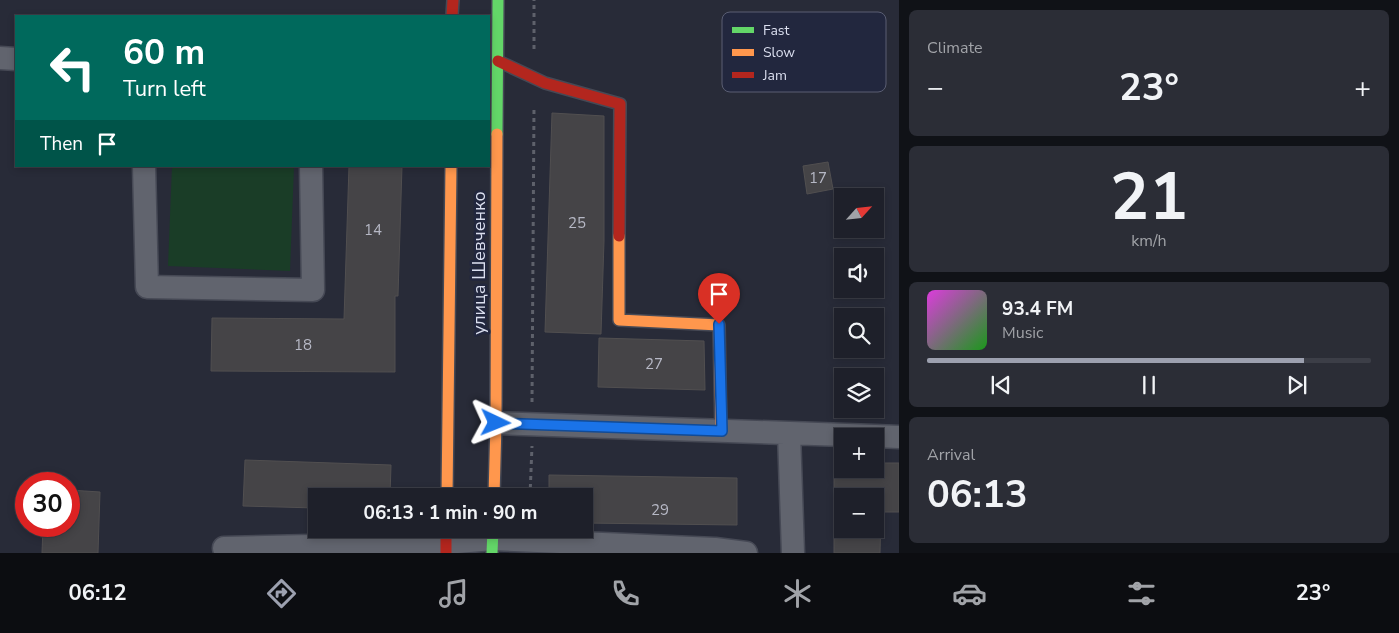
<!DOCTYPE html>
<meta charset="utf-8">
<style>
:root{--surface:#1e202a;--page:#2b2d36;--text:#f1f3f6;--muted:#a1a3a8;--line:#3c3e47;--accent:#9ca0af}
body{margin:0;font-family:"Nunito Sans",sans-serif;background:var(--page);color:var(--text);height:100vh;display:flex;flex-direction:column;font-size:19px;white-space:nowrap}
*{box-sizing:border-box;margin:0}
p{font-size:16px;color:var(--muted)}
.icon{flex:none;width:28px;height:28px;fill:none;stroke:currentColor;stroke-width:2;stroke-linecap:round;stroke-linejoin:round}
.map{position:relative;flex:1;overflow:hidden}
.drawer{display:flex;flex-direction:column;gap:10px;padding:10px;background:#101217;width:500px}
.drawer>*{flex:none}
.banner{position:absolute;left:15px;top:15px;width:475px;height:152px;border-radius:0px;box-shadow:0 2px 8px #0003,0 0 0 1px var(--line);background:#00695c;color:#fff;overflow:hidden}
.needle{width:32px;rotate:63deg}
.buttons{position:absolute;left:834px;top:188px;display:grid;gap:10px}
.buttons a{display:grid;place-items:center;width:50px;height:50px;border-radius:0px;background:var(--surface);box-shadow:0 2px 8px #0003,0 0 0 1px var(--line);font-size:25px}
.speed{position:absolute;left:15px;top:472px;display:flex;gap:10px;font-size:25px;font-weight:700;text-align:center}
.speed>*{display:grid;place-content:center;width:65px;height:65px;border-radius:50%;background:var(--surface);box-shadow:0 2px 8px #0003,0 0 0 1px var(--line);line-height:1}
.speed .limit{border:8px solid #d22;background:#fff;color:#111}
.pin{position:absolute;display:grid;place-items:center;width:42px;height:42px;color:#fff;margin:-51px -21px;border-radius:50% 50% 50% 0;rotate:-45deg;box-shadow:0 0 5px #0007}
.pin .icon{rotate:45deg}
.me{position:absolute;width:55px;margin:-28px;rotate:92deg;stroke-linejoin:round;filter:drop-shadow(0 0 4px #0008)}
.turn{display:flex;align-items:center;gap:18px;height:105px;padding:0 25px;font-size:22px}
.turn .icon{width:65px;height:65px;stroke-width:2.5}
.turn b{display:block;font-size:35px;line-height:42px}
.then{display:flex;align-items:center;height:48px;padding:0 25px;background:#0003;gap:10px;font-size:19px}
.big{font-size:38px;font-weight:700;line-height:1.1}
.drawer .card{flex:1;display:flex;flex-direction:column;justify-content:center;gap:8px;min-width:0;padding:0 18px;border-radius:8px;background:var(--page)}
.drawer .dial{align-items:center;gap:0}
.dial b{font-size:65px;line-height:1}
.song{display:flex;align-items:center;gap:15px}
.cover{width:60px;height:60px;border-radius:8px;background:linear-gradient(135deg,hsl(300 70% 55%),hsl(120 70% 35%))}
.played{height:5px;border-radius:2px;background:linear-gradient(90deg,var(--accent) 85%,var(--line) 85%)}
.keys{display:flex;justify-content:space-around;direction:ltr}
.heat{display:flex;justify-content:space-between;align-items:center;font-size:28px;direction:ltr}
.trip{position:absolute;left:308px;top:488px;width:285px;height:50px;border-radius:0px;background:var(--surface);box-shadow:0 2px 8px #0003,0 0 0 1px var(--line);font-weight:700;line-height:50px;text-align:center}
.dock{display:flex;height:80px;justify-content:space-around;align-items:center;background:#0c0d11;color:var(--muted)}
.dock .icon{width:35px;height:35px}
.dock .selected{color:var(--accent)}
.dock b{font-size:22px;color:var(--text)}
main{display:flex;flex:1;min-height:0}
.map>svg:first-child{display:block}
.green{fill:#1a3d27}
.building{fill:#454447;stroke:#514f50;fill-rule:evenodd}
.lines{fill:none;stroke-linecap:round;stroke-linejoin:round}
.street-casing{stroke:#464955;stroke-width:25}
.fast-casing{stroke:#464955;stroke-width:14}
.slow-casing{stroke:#464955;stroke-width:14}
.jam-casing{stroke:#464955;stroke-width:14}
.path{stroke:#5e616b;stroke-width:3;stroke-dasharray:4 4;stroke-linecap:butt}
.street{stroke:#61646e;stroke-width:22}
.fast{stroke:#63d668;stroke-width:11}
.slow{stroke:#ff974d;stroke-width:11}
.jam{stroke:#b3261e;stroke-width:11}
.route-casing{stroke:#114b97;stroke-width:12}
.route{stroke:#1a73e8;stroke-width:9}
.labels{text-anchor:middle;stroke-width:5;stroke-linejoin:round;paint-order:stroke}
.number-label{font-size:15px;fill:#b6b8c5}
.street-label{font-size:18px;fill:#dbdfef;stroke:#22273e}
.key{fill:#22273e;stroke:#5a5e73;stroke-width:1}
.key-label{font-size:14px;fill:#dbdfef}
</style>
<main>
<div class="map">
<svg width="899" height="553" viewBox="0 0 899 553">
<rect width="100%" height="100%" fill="#282b38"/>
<path class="green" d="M172 166 294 167 290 271 168 266Z"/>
<path class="building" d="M552 113 604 116V241L601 334 545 332Z
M828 162 833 189 807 194 803 166Z
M349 166H402L398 296H395V372L211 371 212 318 344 319Z
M599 338 704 341 705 390 598 387Z
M245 460 391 465 390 496H316V508L243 506Z
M834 462H842V469H875V463H899V512H881L880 553H834ZM842 496H875V529H842Z
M549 475 737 478V525L584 523V496H549Z
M69 490 100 492 98 553H42L43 526H69Z"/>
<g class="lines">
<defs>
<path id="street" d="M0 58 16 59
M144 166 147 287 313 290 311 166
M496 423 875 436
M789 433 793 553
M875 436 899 437
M224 548 446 543 493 539 715 549 746 553"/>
<path id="fast" d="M497 134 498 0
M492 553 493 529"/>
<path id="slow" d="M619 236V320L719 325 721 431
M447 496 451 166
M494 496 496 423 497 134"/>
<path id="jam" d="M452 16 453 0
M498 61 545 83 620 104 619 236
M446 529V553"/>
</defs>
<use href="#street" class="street-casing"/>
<use href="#fast" class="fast-casing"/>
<use href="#slow" class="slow-casing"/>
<use href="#jam" class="jam-casing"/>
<path class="path" d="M534 49V0
M532 402 534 106
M530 496 532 446"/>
<use href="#street" class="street"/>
<use href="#fast" class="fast"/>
<use href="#slow" class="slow"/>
<use href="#jam" class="jam"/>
</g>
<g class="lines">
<defs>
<path id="route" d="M496 423 722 431 719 324"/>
</defs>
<use href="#route" class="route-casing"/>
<use href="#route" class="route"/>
</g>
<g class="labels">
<g class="number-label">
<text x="818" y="183">17</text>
<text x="577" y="228">25</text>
<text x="373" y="235">14</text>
<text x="303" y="350">18</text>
<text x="654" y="369">27</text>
<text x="660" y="515">29</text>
</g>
<g class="street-label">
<text transform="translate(479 263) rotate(-90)" y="6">улица Шевченко</text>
</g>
</g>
<rect x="722" y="12" width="164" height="80" rx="8" class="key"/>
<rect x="732" y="27" width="22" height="6" fill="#63d668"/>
<rect x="732" y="49" width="22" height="7" fill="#ff974d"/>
<rect x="732" y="72" width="22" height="6" fill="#b3261e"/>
<g class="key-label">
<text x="763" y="35">Fast</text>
<text x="763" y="57">Slow</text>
<text x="763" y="80">Jam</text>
</g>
</svg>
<div class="buttons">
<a><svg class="needle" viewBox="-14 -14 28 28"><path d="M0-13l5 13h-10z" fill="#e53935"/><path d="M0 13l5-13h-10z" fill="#a1a3a8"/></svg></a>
<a><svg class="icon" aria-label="sound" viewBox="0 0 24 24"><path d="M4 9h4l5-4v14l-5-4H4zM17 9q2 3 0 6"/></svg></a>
<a><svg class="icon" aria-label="search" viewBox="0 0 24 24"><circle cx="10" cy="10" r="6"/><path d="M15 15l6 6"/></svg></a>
<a><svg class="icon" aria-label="layers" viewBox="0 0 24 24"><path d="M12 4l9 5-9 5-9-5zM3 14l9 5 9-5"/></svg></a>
<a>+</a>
<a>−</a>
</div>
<div class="speed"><div class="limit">30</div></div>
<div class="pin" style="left:719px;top:324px;background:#d93025"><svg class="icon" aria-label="arrive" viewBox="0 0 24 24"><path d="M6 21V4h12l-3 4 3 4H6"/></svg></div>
<svg class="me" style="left:496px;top:423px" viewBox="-20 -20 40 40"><path d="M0-17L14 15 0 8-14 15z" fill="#1a73e8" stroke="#fff" stroke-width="4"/></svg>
<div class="trip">06:13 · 1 min · 90 m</div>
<div class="banner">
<div class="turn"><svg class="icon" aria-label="left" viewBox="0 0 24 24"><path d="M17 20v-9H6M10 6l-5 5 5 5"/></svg><div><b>60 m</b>Turn left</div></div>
<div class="then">Then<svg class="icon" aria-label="arrive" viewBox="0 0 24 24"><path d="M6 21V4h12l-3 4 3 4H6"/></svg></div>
</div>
</div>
<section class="drawer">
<div class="card"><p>Climate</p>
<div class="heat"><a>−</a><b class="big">23°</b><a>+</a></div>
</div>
<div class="card dial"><b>21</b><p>km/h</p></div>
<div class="card">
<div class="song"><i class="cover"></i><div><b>93.4 FM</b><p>Music</p></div></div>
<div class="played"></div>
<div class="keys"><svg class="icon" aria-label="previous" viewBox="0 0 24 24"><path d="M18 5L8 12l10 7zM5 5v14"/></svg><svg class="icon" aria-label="pause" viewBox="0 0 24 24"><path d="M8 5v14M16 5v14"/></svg><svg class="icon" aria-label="next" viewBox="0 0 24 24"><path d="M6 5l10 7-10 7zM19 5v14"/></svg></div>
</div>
<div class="card"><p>Arrival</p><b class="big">06:13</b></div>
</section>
</main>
<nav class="dock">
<b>06:12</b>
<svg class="icon selected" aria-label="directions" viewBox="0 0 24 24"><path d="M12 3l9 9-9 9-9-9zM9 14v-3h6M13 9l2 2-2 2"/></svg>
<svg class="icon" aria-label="music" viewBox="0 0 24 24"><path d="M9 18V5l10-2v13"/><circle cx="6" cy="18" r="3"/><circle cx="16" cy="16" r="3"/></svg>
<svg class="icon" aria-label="phone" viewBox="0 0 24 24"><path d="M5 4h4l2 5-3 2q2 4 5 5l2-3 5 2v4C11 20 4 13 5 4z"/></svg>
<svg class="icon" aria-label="climate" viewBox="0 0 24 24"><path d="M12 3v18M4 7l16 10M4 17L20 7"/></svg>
<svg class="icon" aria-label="car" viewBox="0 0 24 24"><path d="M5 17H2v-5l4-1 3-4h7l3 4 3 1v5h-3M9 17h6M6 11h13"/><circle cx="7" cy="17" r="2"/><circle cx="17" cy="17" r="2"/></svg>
<svg class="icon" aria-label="filters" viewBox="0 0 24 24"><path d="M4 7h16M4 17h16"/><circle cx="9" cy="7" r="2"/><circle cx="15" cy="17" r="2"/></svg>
<b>23°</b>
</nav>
